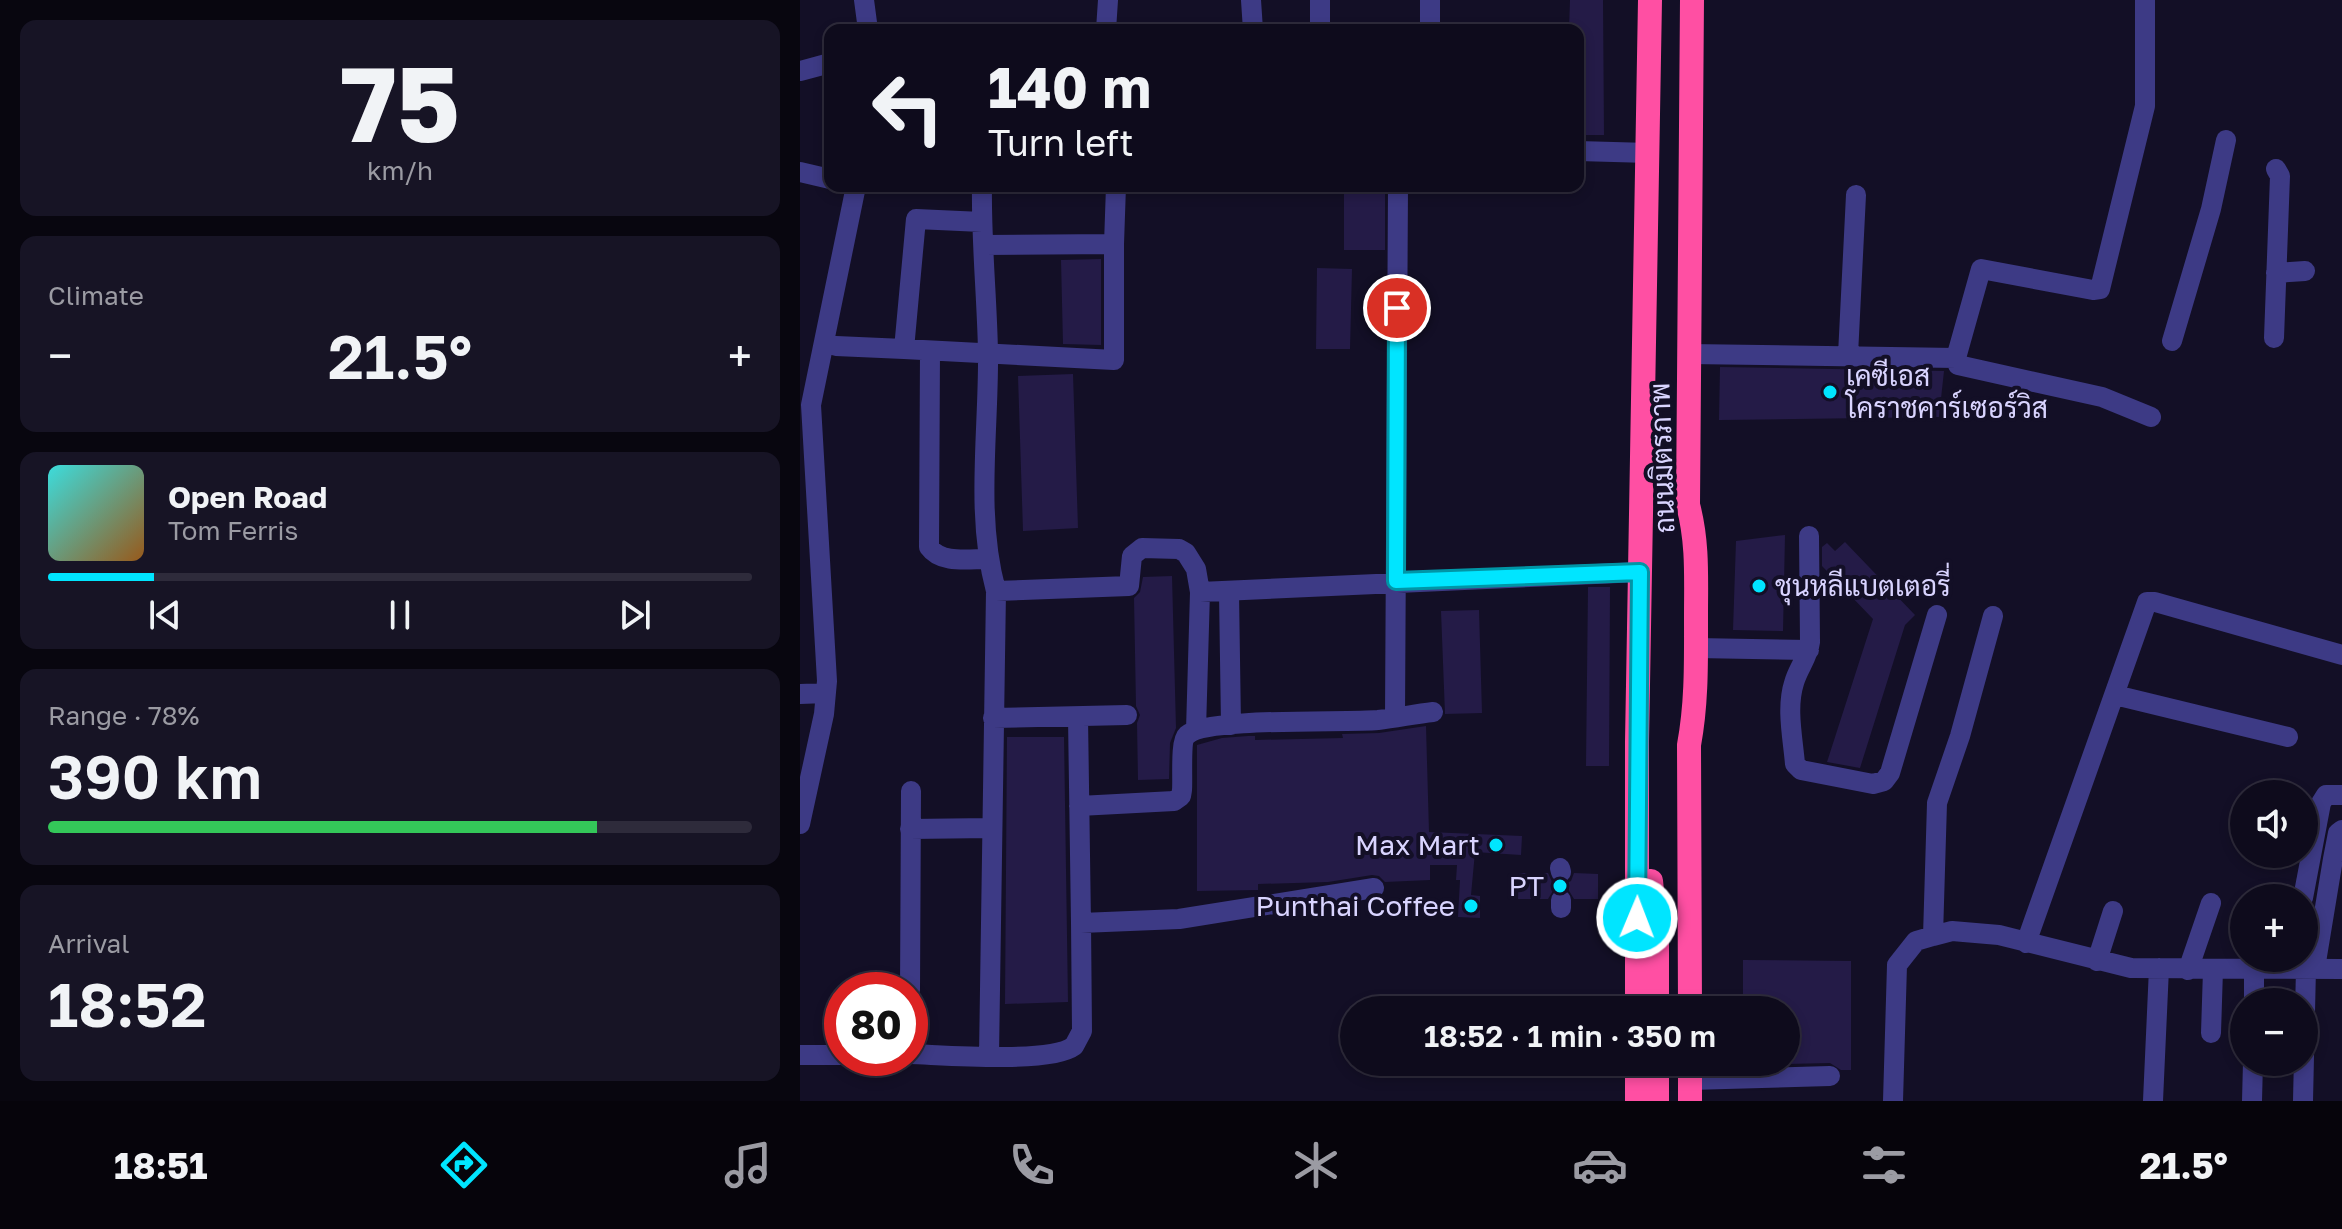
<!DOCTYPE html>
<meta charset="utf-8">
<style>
:root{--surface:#0e0b1c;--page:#171425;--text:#f1f3f6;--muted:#9b9ba3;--line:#2e2b3b;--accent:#00e5ff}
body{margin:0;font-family:"Golos Text",Sarabun,sans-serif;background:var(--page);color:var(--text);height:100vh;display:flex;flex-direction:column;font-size:30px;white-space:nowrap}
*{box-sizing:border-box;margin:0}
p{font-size:26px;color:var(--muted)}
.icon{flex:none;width:44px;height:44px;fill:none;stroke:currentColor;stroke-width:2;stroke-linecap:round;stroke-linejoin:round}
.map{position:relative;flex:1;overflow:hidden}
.side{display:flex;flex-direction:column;gap:20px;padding:20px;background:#08060f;width:800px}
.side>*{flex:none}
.top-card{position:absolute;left:24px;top:24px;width:760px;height:168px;border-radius:16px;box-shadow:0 4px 12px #0003,0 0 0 2px var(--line);background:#0e0b1c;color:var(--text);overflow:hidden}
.buttons{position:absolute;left:1430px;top:780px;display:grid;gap:16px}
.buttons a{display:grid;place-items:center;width:88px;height:88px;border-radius:50%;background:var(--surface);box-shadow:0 4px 12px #0003,0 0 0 2px var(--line);font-size:40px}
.speed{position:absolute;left:24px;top:972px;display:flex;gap:16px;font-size:40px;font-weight:700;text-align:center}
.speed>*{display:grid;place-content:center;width:104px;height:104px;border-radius:50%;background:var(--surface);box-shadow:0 4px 12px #0003,0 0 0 2px var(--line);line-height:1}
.speed .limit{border:12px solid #d22;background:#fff;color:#111}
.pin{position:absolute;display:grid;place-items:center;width:68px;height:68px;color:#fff;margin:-34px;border:4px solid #fff;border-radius:50%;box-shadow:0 2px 8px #0007}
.me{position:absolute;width:88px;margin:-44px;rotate:1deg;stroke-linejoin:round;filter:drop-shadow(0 0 6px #0008)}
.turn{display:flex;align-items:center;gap:28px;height:168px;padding:0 32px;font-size:36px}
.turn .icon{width:104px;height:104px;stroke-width:2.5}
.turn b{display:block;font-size:56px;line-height:68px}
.big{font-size:60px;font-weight:600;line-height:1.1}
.side .card{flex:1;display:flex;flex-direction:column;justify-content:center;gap:12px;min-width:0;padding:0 28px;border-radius:16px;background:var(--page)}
.side .dial{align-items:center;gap:0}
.dial b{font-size:104px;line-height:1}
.song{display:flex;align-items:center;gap:24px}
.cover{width:96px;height:96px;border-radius:12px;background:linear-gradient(135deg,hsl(180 70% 55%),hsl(30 70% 35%))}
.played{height:8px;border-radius:4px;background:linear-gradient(90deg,var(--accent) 15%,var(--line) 15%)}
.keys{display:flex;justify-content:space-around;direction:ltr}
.heat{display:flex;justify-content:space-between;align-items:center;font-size:44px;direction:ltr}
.charge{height:12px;border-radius:6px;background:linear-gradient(90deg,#34c759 78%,var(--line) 0)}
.trip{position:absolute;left:540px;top:996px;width:460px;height:80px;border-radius:40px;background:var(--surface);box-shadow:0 4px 12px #0003,0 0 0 2px var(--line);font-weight:600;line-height:80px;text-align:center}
.tabs{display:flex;height:128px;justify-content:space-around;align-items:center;background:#06040b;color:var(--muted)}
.tabs .icon{width:56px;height:56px}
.tabs .selected{color:var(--accent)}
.tabs b{font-size:36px;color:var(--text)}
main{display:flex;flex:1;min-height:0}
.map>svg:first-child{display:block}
.building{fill:#241b47}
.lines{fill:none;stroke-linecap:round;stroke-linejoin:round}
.minor{stroke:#3d3a85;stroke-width:20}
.highway{stroke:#ff4fa3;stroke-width:24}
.route-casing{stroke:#0095a6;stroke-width:20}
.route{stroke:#00e5ff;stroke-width:14}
.poi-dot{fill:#00e5ff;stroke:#130f26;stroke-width:3}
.labels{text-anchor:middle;stroke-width:8;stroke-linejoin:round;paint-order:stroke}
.poi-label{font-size:28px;fill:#d9d4ff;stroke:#130f26;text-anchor:end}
.street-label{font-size:28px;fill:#d9d4ff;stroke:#130f26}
</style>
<main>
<section class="side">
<div class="card dial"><b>75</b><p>km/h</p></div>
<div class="card"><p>Climate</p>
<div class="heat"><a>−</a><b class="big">21.5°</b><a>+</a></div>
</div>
<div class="card">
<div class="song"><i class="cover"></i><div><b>Open Road</b><p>Tom Ferris</p></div></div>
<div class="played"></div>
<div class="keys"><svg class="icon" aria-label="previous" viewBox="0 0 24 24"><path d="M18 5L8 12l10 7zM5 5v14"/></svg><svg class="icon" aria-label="pause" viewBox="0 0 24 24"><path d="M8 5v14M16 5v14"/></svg><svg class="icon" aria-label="next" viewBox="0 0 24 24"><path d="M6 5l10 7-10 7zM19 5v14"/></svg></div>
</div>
<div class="card"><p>Range · 78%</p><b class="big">390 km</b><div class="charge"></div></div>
<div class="card"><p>Arrival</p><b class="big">18:52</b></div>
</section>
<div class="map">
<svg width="1542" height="1101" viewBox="0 0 1542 1101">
<rect width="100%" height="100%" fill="#130f26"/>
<path class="building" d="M770 0H803L804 135H778V30H769Z
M544 186H585V250H544Z
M301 259V345L263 344 261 260Z
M517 268 552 269 550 349H516Z
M920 367 1144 371 1139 417 919 420Z
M273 374 278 528 223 531 218 376Z
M985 535 983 631 933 630 936 541Z
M1045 542 1115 615 1105 625 1060 768 1027 762 1073 619 1022 566V547L1027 543 1035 551Z
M372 576 376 728 370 743 369 779 338 780 337 723 340 715 336 706 334 598 340 592 343 577Z
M788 587H810L809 766H786Z
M679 610 682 713 645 714 641 611Z
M626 726 629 832 722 836 721 855 675 852 671 895 680 896V918L658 917 660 880H656L657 865H630V880L585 882 579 876 572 875 528 882 458 884V890L397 891V745L422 738 448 736H455V740L543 738 542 734 579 733Z
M207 737H264L268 1002 205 1004Z
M719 873H748L752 882 763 885 771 881 774 873 798 874V899H774L768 889 762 887 754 889 748 899H718Z
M943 960 1051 961V1070H1041L1030 1063 986 1064V1010H943Z"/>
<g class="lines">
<path class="minor" d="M64 0 68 30
M451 0 453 30
M520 0V30
M306 30 308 0
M630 30V0
M0 71 30 63
M778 151 849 153
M0 172 30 179
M182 186C181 241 187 297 188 352 189 431 175 514 196 591L189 1056
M182 222 116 219 104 349 314 360V244
M184 245 314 244 316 186
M1476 273 1505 271
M1474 338 1480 176 1476 169
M1372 341 1411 209 1426 140
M36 346 104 349
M130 351 129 547C141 564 168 559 187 559
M889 354 1156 358 1158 365 1302 397 1351 417
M1048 355 1056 195
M1156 358 1181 269 1293 290 1300 289 1345 106V0
M1009 536 1010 642C1008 658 998 668 994 683 986 708 993 739 995 764L1001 770 1073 784 1084 781 1090 773 1137 615
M196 591 329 586 332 556 342 548 379 549 386 553 396 569 400 592 396 730
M400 592 840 572
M429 593 431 725
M896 648 1009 650
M0 694 26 693
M1315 695 1488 737
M278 717 281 923
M595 717 598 186
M193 718 327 715
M279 806 374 801 381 796 382 790C383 779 380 741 387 735 406 717 544 723 578 720 596 718 615 714 633 712
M0 824 24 714 27 681 11 405 56 186
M110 829 191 828
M1533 859 1538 833 1542 830
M760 868 761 872
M1503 898 1521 803 1526 795H1542
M761 900V908
M1133 936 1137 803 1160 736 1193 616
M1226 943 1347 602H1355L1542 655
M1297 961 1313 911
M1515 968 1533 859 1538 852 1542 851
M1388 970 1411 903
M110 990 111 791
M1454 1002V969
M1411 1033 1413 970
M110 1054C144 1055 250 1064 274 1046L282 1031 281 923 379 919 574 888
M0 1055H42
M890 1080 1030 1076
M1093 1101 1097 965 1116 941 1133 936 1152 931 1199 935 1331 968 1542 969
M1353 1101 1359 968
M1452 1101 1453 1062
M1503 1101 1506 968"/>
<path class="highway" d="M851 881 857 942V1010
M837 1010V742L850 0
M890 1010 889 745C897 702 896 660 896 616 896 578 898 542 888 505L892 0
M857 1062V1101
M837 1101V1062
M890 1101V1062"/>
</g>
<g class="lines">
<defs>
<path id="route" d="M597 308 596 581 840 572 837 918"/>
</defs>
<use href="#route" class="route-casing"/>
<use href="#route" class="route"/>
</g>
<g class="poi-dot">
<circle cx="1030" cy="392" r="8"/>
<circle cx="959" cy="586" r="8"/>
<circle cx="696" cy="845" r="8"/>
<circle cx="760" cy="886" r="8"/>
<circle cx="671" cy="906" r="8"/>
</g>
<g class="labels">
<g class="poi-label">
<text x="1046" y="386" text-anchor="start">เคซีเอส<tspan x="1046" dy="32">โคราชคาร์เซอร์วิส</tspan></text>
<text x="975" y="596" text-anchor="start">ชุนหลีแบตเตอรี่</text>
<text x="680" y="855">Max Mart</text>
<text x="744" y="896">PT</text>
<text x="655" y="916">Punthai Coffee</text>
</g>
<g class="street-label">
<text transform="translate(862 458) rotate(-92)" y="10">ถนนมิตรภาพ</text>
</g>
</g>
</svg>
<div class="buttons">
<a><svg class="icon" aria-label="sound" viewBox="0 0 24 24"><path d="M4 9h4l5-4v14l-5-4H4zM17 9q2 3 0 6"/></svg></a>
<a>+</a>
<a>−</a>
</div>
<div class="speed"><div class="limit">80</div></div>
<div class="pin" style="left:597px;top:308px;background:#d93025"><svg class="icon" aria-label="arrive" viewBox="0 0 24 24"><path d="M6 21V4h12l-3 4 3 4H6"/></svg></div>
<svg class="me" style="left:837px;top:918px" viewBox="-20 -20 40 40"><circle r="17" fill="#00e5ff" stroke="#fff" stroke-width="3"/><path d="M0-11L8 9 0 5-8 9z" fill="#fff"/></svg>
<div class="trip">18:52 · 1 min · 350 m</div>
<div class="top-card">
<div class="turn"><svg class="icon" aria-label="left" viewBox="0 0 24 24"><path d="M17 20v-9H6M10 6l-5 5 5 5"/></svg><div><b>140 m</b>Turn left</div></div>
</div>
</div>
</main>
<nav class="tabs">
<b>18:51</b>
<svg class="icon selected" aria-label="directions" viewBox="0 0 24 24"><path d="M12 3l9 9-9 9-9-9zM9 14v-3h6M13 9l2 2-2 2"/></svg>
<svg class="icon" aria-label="music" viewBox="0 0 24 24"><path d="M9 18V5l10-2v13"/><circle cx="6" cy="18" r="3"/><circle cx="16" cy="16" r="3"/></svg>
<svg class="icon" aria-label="phone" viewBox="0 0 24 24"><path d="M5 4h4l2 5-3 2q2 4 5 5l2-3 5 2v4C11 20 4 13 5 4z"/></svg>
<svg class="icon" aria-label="climate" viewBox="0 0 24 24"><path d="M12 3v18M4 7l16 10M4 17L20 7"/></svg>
<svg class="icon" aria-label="car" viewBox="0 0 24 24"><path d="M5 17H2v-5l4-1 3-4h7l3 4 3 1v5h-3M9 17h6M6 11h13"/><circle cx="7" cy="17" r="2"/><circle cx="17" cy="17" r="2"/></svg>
<svg class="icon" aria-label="filters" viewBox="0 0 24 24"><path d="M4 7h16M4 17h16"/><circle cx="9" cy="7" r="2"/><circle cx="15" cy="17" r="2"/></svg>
<b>21.5°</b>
</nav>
